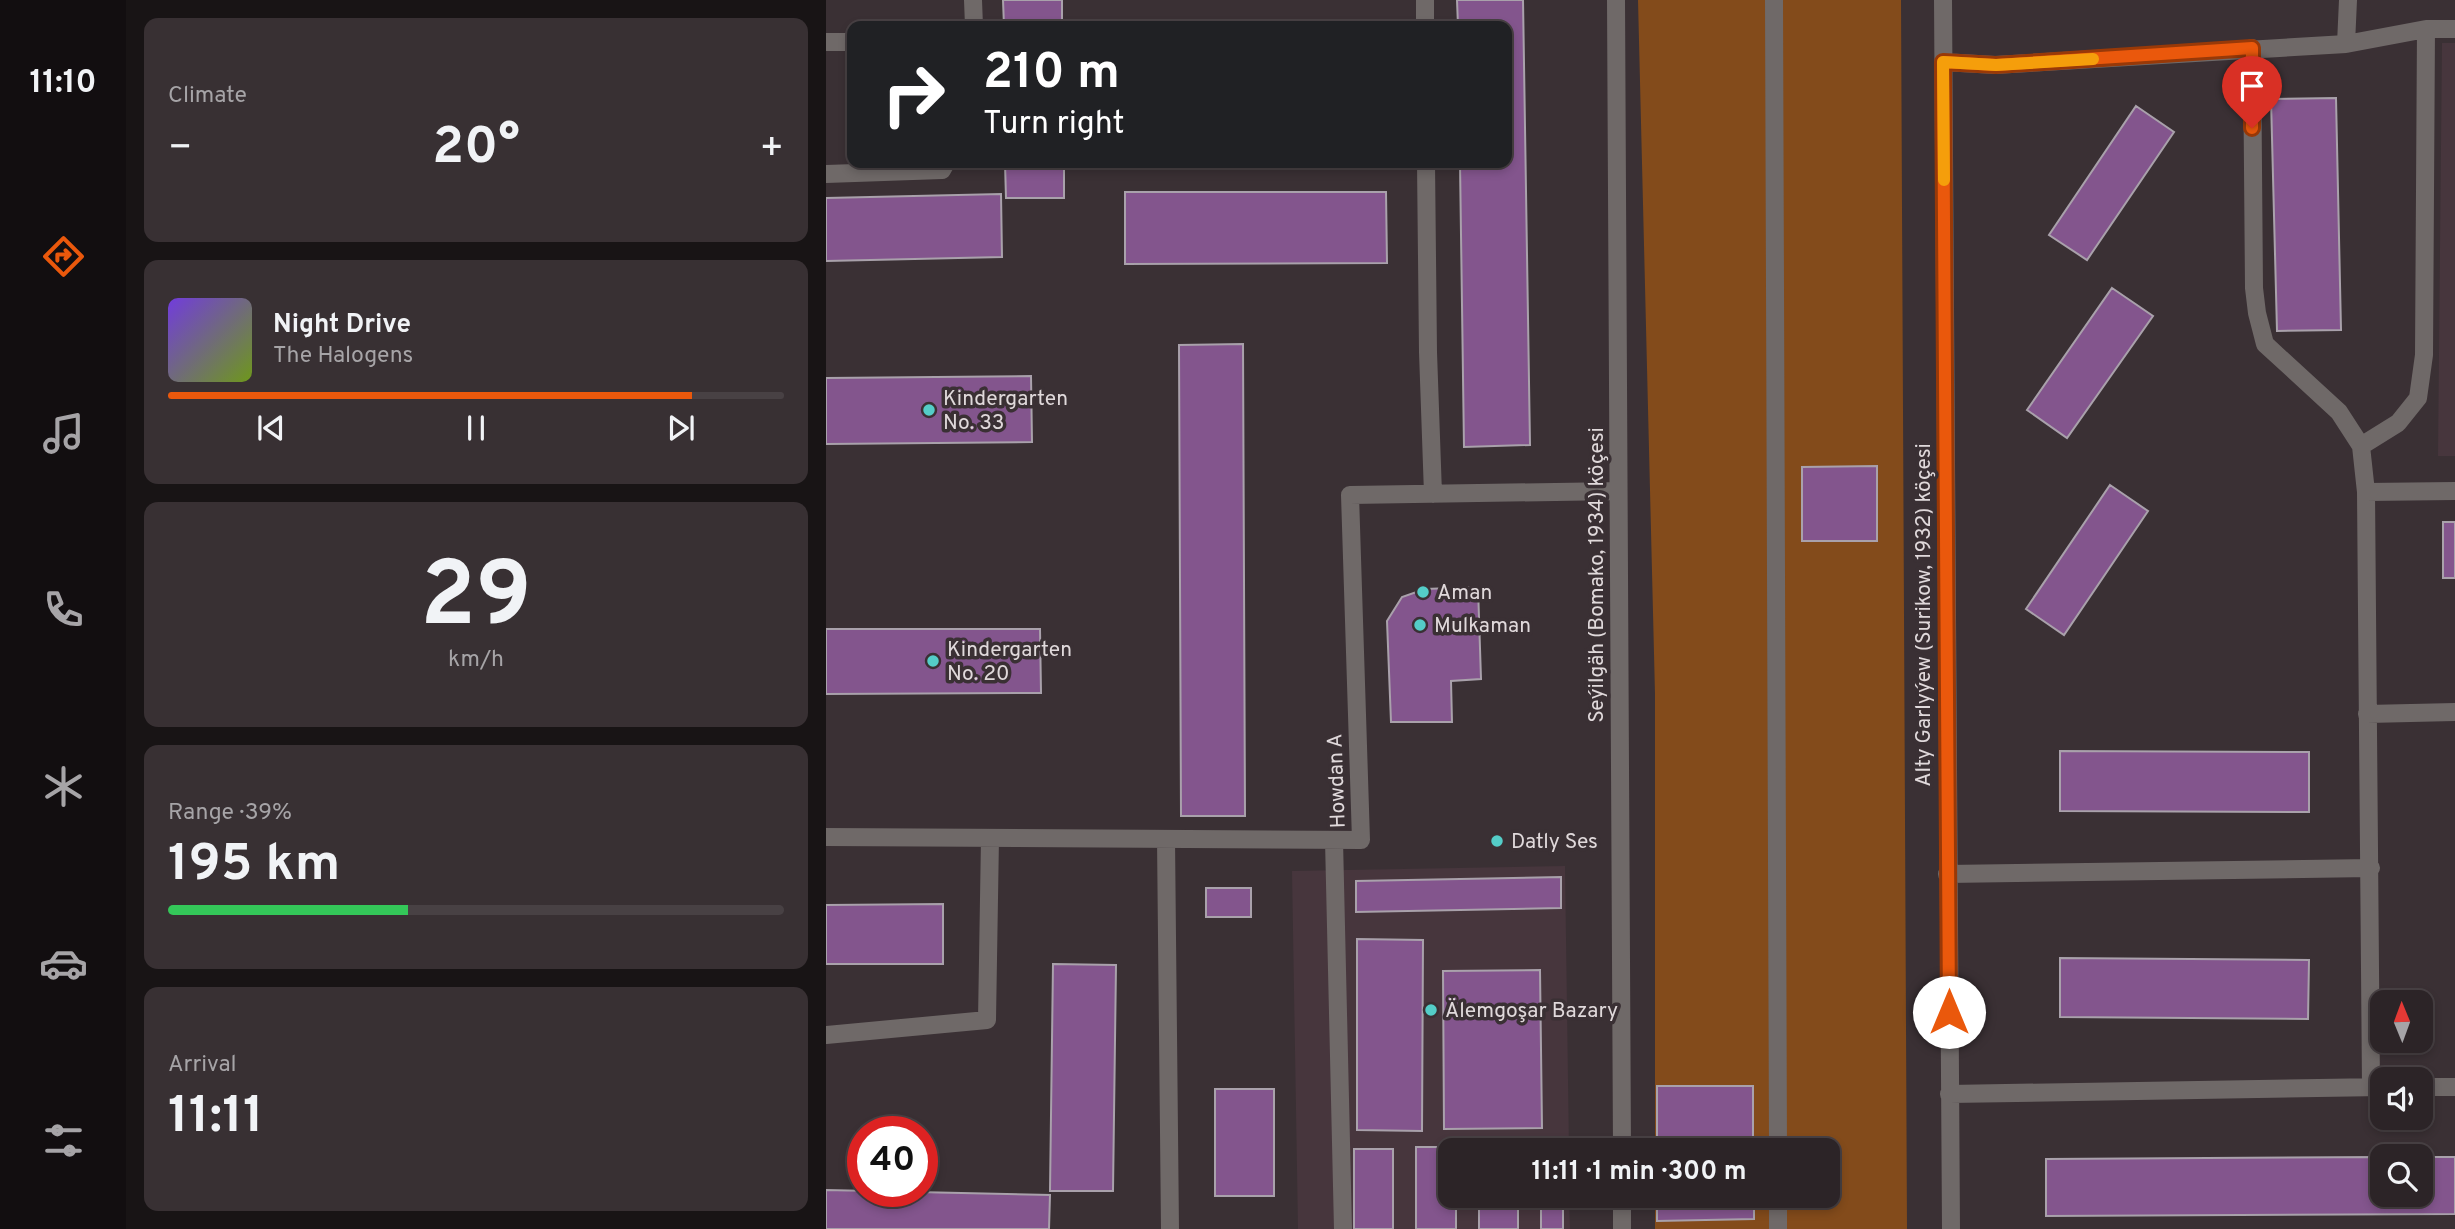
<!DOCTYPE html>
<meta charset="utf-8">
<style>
:root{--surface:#2c2427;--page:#383033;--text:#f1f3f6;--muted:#a6a4a7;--line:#484144;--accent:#ea580c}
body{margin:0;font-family:Overpass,sans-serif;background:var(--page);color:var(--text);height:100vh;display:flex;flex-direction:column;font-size:26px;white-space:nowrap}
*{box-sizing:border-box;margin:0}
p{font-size:23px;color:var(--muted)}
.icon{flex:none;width:38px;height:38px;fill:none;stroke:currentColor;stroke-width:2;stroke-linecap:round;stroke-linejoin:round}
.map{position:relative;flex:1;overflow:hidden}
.sheet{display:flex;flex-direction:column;gap:18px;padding:18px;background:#181415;width:700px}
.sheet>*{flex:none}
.banner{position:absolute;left:21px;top:21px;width:665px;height:147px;border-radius:14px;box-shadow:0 4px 10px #0003,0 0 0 2px var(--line);background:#202124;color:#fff;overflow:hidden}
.needle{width:46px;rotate:359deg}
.controls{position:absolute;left:1544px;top:990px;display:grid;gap:14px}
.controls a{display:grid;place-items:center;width:63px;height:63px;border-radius:14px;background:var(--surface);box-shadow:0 4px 10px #0003,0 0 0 2px var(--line);font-size:35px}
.speed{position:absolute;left:21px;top:1116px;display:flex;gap:14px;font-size:35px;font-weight:700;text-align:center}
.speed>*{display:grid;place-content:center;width:91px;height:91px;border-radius:50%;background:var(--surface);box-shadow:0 4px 10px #0003,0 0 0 2px var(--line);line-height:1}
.speed .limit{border:10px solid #d22;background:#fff;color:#111}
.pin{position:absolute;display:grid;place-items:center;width:60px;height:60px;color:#fff;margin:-72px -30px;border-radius:50% 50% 50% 0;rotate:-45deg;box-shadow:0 0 7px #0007}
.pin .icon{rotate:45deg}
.me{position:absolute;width:77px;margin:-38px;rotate:0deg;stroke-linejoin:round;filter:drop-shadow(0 0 5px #0008)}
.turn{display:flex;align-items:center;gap:24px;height:147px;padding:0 21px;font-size:32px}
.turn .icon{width:91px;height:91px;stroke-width:2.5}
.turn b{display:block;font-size:49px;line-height:60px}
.big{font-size:52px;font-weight:700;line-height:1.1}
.sheet .card{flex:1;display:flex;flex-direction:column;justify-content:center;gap:10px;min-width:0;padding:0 24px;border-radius:14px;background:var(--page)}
.sheet .dial{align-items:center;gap:0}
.dial b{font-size:91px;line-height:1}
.song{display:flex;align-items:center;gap:21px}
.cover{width:84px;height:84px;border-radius:10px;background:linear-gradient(135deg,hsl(260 70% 55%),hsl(80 70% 35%))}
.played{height:7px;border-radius:4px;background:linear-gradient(90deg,var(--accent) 85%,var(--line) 85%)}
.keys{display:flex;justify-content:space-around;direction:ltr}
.heat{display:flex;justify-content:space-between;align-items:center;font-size:38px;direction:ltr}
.charge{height:10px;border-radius:5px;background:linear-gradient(90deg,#34c759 39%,var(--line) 0)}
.trip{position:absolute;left:612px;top:1138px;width:402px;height:70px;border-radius:14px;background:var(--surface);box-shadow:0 4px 10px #0003,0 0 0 2px var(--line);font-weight:700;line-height:70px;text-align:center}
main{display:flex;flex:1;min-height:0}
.menu{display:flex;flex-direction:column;width:126px;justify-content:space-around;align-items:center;background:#120e10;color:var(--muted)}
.menu .icon{width:49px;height:49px}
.menu .active{color:var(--accent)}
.menu b{font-size:32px;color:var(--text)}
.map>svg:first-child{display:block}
.built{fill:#47363d}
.green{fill:#834b1b}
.building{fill:#83558d;stroke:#a9a1ab;stroke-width:2}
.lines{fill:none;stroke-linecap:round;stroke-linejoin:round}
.minor{stroke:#6f6968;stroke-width:18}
.route-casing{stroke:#983908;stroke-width:18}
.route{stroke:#ea580c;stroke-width:12}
.slow{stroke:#f59e0b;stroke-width:12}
.poi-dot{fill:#54cdc8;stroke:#3a3034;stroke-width:2.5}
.labels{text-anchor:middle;stroke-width:7;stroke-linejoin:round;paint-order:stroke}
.poi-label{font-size:21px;fill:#e0d9db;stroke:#3a3034;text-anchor:start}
.street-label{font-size:21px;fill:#e0d9db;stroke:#3a3034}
</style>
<main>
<nav class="menu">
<b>11:10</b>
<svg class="icon active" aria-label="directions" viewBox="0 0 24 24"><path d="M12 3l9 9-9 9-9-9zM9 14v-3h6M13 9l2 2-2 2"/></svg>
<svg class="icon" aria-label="music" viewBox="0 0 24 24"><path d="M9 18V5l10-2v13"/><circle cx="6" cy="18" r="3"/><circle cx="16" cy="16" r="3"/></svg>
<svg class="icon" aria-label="phone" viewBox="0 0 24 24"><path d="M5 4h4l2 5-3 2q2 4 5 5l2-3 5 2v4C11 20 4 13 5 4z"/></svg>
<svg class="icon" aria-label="climate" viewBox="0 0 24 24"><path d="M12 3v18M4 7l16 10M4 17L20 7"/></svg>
<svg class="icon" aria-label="car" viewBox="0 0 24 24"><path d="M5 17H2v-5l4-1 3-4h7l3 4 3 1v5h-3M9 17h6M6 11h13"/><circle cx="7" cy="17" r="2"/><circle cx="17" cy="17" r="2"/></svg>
<svg class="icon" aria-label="filters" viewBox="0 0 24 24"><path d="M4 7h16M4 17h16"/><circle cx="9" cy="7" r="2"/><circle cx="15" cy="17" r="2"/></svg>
</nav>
<section class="sheet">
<div class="card"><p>Climate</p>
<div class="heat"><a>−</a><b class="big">20°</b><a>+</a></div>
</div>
<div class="card">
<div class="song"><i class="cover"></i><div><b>Night Drive</b><p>The Halogens</p></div></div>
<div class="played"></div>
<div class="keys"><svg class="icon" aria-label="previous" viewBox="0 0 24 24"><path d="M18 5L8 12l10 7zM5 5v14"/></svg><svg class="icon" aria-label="pause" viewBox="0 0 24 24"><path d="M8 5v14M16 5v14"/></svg><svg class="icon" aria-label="next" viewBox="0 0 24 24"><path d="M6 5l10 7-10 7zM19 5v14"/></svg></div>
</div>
<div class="card dial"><b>29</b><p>km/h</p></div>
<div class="card"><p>Range · 39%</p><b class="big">195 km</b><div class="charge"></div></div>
<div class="card"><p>Arrival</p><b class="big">11:11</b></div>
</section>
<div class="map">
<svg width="1629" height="1229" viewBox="0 0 1629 1229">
<rect width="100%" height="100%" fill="#3a3034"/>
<path class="built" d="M1616 43H1629V456H1612Z
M739 866 743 1150H625V1195H743L744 1229H472L466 871Z"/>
<path class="green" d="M812 0H1075L1081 1229H829V1195H1003V1150H829V694Z"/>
<path class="building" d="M177 0H236V26H178Z
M631 0H697L704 445 638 447 634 163H681V26H632Z
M1510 98 1515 330 1451 331 1445 99Z
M1310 106 1348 132 1261 260 1223 235Z
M179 163H238V198H180Z
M299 192H560L561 263 299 264Z
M175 194 176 257 0 261V198Z
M1286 288 1327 316 1241 438 1201 410Z
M417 344 419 816H355L353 345Z
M205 376 206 442 0 444V378Z
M1051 466V541H976V467Z
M1284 485 1322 511 1238 635 1200 609Z
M1617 522H1629V578H1617Z
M652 587 655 679 625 681 626 722H565L561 621 576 597 599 589Z
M0 629H214L215 693 0 694Z
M1234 751 1483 752V812L1234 811Z
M735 877V908L530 912V881Z
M380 888H425V917H380Z
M117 904V964H0V905Z
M531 939 597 940 596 1131 531 1130Z
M1234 958 1483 960 1482 1019 1234 1017Z
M227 964 290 965 287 1191H224Z
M714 970 716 1128 618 1129 617 971Z
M831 1086H927V1150H831Z
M389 1089H448V1196H389Z
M590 1147H629V1150H625V1195H630V1229H590Z
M528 1149H567V1229H528Z
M1556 1157V1195H1594V1157H1629V1214L1220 1216V1159Z
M0 1190 224 1195 223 1229H0Z
M653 1195H692V1229H653Z
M715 1195H737V1229H715Z
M831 1195H928V1219L831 1221Z"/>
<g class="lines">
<path class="minor" d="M147 0 148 26
M790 0 796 1150
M948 0 952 1150
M1117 0 1125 1229
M599 26V0
M0 42H26
M1520 44 1522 0
M1426 48 1428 288 1431 313 1439 344 1513 412 1535 446 1540 492 1545 1087
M1117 62 1169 65 1520 44 1600 29H1629
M600 163 602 352 607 494
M0 174 116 170 120 163
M1535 446 1572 423 1592 398 1598 355 1600 29
M1540 492 1629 491
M1541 714 1629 712
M0 837 535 840 524 495 792 491
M340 839 344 1229
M508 840 517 1229
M1121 874 1545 868
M0 1035 161 1020 164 838
M1594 1087H1629
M1123 1094 1556 1087
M796 1195V1229
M952 1195V1229"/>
</g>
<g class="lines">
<defs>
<path id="route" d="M1123 1012 1117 62 1170 65 1426 48V128"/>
</defs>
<use href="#route" class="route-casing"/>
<use href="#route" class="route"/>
<path class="slow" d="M1118 180 1117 62 1170 65 1267 59"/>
</g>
<g class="poi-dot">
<circle cx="103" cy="410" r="7"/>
<circle cx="597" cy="592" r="7"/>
<circle cx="594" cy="625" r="7"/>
<circle cx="107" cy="661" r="7"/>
<circle cx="671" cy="841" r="7"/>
<circle cx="605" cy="1010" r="7"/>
</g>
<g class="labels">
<g class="poi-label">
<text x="117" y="405">Kindergarten<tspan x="117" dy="24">No. 33</tspan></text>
<text x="611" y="599">Aman</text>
<text x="608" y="632">Mulkaman</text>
<text x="121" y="656">Kindergarten<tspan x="121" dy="24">No. 20</tspan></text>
<text x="685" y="848">Datly Ses</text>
<text x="619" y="1017">Älemgoşar Bazary</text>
</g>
<g class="street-label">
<text transform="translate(770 575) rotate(-90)" y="7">Seýilgäh (Bomako, 1934) köçesi</text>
<text transform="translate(1097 615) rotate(-90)" y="7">Alty Garlyýew (Surikow, 1932) köçesi</text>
<text transform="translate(510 781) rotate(-92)" y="7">Howdan A</text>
</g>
</g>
</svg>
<div class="controls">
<a><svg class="needle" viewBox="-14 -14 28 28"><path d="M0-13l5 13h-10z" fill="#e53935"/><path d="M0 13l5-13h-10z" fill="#a6a4a7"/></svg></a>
<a><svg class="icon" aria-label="sound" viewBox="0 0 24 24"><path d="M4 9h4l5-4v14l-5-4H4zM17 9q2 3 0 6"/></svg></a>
<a><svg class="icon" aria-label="search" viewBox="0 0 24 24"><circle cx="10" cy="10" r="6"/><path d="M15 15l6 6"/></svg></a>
</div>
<div class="speed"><div class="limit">40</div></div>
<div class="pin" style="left:1426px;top:128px;background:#d93025"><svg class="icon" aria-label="arrive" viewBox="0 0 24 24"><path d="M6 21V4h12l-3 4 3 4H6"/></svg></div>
<svg class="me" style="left:1123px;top:1012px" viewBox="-20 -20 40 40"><circle r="19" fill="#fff"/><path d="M0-13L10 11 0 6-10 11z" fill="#ea580c"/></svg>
<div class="trip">11:11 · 1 min · 300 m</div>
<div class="banner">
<div class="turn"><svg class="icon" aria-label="right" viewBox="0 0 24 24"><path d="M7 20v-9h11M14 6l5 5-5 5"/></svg><div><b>210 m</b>Turn right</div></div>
</div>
</div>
</main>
